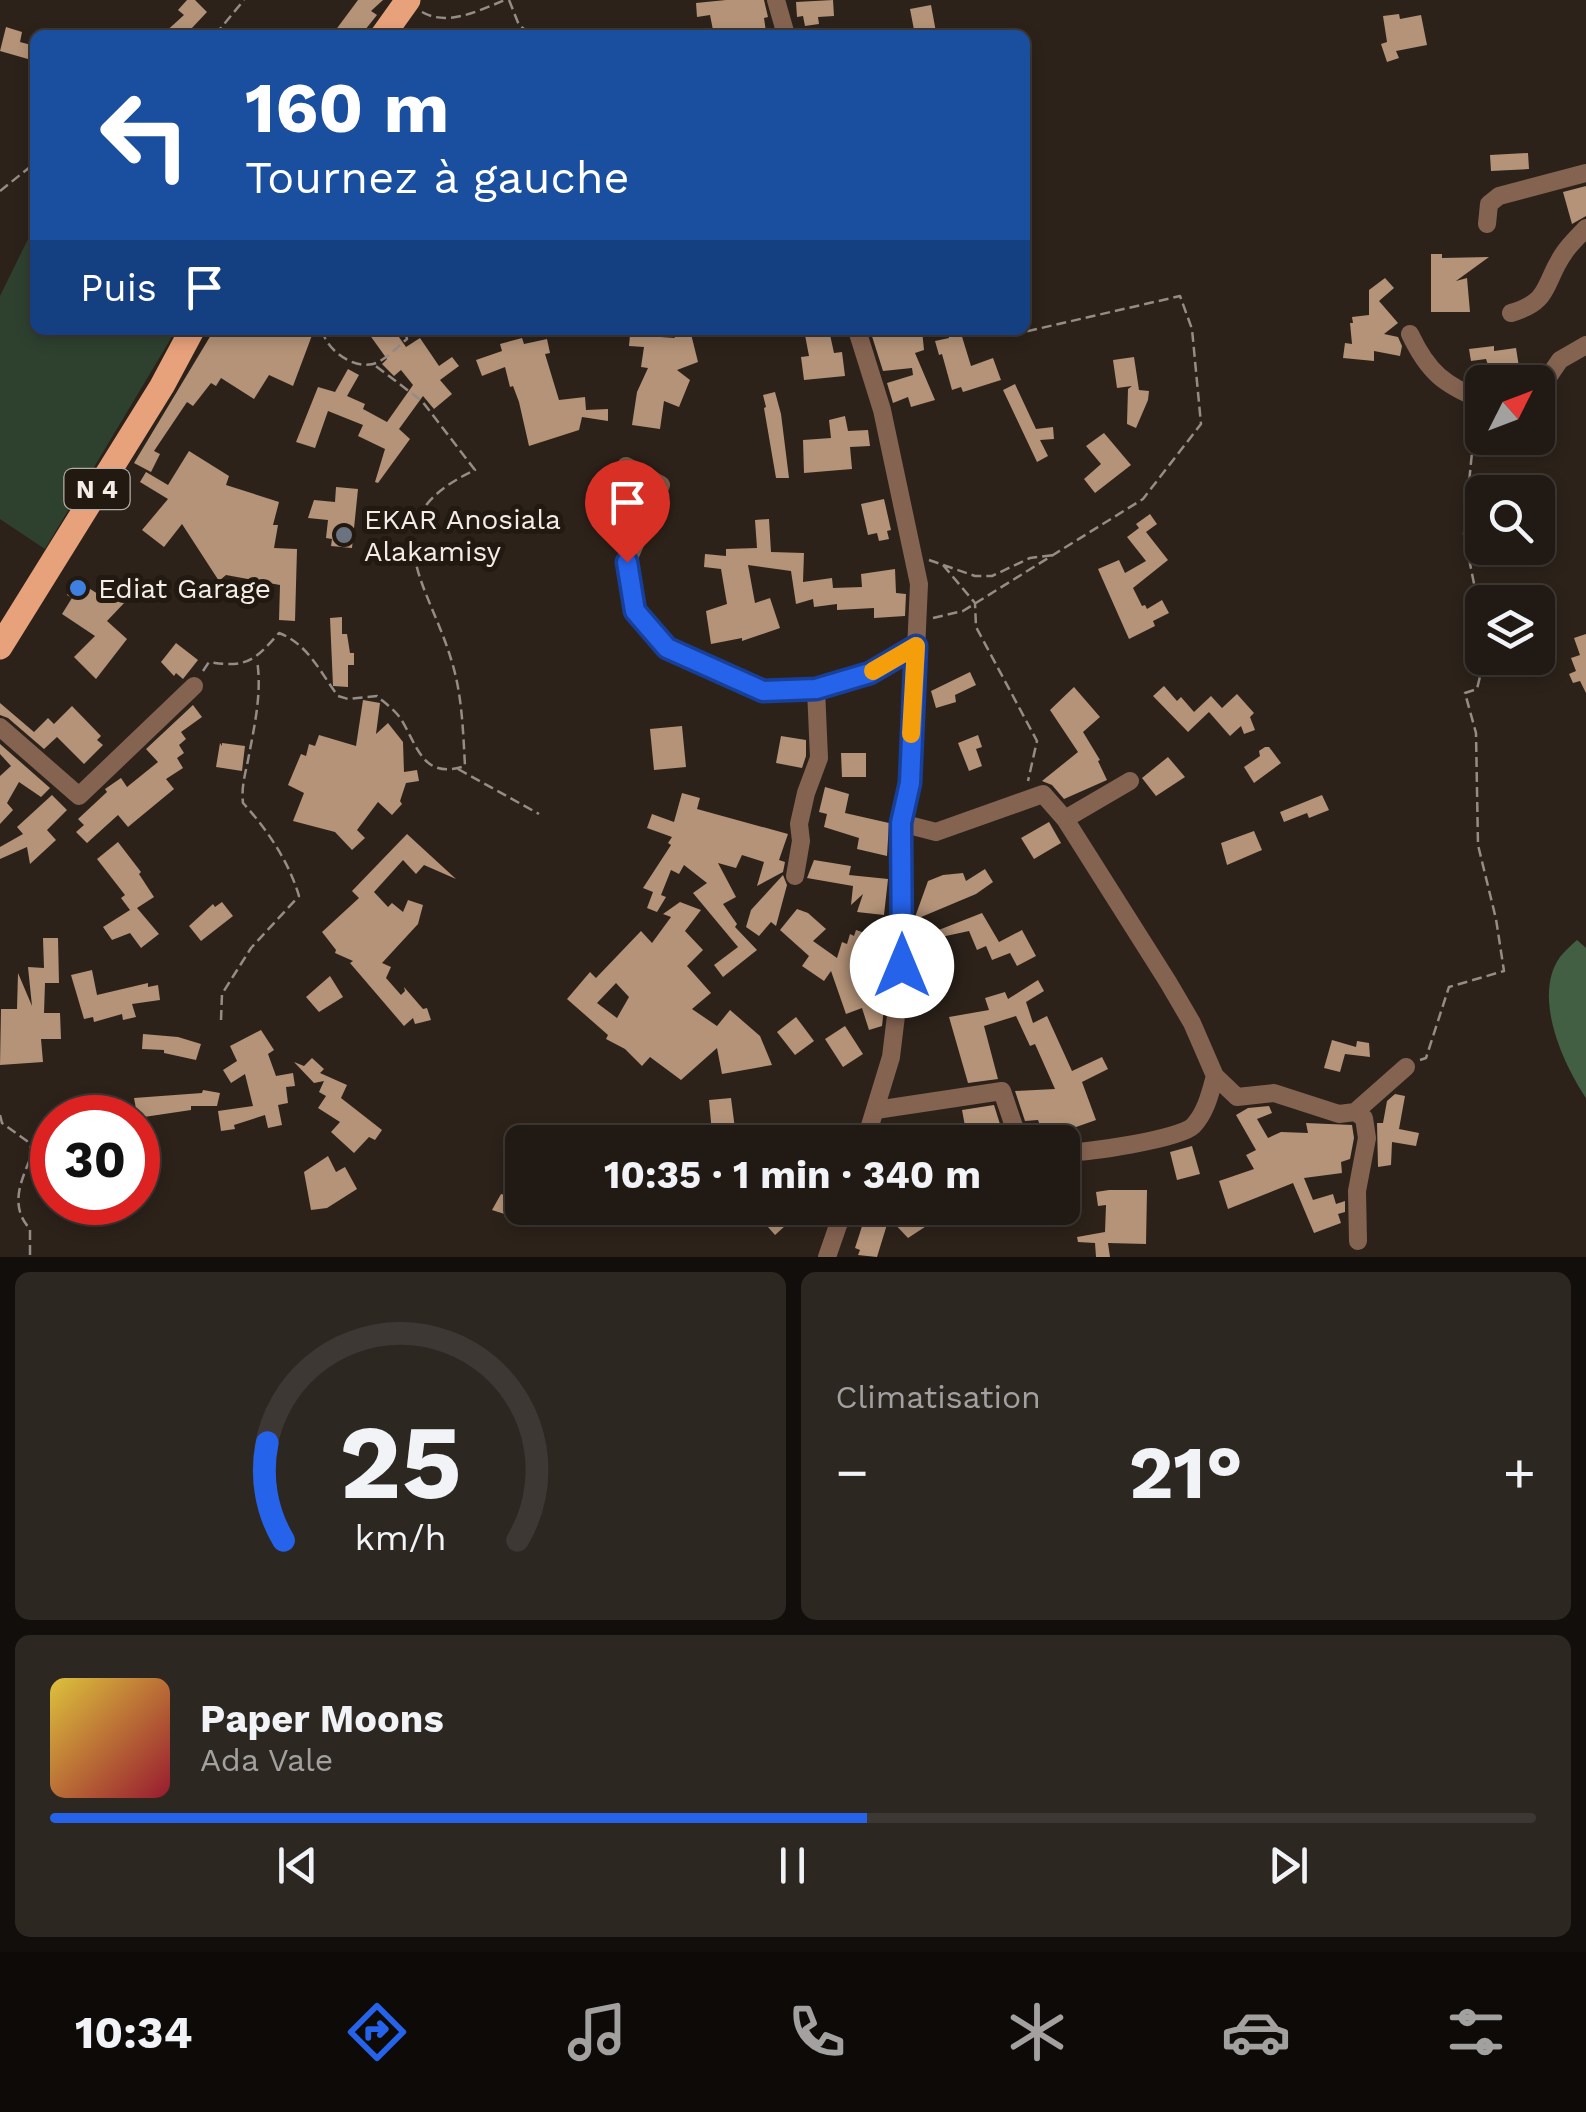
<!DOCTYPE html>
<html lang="fr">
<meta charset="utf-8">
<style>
:root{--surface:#211a14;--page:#2d2722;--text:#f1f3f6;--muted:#a2a1a0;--line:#3e3834;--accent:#2563eb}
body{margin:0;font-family:"Work Sans",sans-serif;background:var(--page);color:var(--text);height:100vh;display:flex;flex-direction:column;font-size:38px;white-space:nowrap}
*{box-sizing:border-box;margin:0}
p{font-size:32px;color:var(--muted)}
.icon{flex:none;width:55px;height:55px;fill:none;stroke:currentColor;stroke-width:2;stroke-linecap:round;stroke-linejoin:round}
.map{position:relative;height:1257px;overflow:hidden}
.side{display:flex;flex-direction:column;gap:15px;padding:15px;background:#120e0b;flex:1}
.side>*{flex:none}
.guide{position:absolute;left:30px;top:30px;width:1000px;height:305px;border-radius:15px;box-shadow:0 5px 15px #0003,0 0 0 2px var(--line);background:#1a4fa0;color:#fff;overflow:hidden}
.needle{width:65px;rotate:48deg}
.buttons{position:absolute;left:1465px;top:365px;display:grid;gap:20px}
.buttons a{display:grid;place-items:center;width:90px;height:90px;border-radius:15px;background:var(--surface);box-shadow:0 5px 15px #0003,0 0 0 2px var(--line);font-size:50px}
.speed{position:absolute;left:30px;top:1095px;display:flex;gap:20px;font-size:50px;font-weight:700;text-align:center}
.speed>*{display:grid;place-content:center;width:130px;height:130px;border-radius:50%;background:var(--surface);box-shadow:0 5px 15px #0003,0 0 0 2px var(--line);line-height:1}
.speed .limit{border:15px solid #d22;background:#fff;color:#111}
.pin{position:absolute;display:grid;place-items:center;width:85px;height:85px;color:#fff;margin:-102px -42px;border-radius:50% 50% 50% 0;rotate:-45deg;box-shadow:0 0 10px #0007}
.pin .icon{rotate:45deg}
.me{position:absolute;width:110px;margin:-55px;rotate:0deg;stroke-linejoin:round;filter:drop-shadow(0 0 8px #0008)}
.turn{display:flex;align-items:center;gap:35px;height:210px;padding:0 50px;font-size:45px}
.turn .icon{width:130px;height:130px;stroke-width:2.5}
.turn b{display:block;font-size:70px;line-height:85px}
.then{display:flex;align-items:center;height:95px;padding:0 50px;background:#0003;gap:20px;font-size:38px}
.big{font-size:75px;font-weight:700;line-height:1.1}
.side .widget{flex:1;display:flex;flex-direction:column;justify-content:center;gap:15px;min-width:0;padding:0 35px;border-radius:15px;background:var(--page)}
.side .dial{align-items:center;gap:0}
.dial svg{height:260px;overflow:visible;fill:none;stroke:var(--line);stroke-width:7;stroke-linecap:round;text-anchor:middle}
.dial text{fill:var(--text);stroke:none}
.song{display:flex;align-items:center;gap:30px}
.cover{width:120px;height:120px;border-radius:15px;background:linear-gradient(135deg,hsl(50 70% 55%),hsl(350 70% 35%))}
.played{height:10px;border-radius:5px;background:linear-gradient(90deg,var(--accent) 55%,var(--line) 55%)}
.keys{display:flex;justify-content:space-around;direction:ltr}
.heat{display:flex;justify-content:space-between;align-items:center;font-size:55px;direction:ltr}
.side .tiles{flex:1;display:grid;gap:15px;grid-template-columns:1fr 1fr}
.widget:last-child{grid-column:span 2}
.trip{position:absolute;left:505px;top:1125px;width:575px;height:100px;border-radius:15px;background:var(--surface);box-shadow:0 5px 15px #0003,0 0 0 2px var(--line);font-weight:700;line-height:100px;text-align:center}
.tabs{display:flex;height:160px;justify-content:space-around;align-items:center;background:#0d0a08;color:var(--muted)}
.tabs .icon{width:70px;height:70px}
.tabs .on{color:var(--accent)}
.tabs b{font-size:45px;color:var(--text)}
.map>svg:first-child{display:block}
.green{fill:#2e412f}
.forest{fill:#425f44}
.building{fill:#b49378;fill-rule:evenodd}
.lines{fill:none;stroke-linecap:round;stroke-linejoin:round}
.path{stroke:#958c86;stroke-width:2.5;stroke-dasharray:10 5;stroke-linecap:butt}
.street{stroke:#856351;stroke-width:18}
.primary{stroke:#e7a17b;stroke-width:25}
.route-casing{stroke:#184099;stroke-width:25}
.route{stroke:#2563eb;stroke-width:18}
.slow{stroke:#f59e0b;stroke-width:18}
.worship-dot{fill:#6b7280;stroke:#221911;stroke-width:4}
.shop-dot{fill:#3f7fe0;stroke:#221911;stroke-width:4}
.labels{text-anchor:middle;stroke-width:10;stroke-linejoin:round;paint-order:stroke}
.shield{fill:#221911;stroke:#b4ada7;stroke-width:2.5}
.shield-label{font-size:25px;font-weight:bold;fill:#f3ece7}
.poi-label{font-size:28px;fill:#f3ece7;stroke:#221911;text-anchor:start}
</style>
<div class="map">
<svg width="1586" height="1257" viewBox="0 0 1586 1257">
<rect width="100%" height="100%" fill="#2c221a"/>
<path class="green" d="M35 225V330H176L45 549 0 519V296Z"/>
<path class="forest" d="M1577 940 1586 948V1098C1563 1064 1532 996 1560 957 1565 951 1571 945 1577 940Z"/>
<path class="building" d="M187 0H195L207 12 191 29 196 35H162L184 15 178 10Z
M358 0H383L371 11 377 15 361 35H332Z
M726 0H764L768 17 764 18 766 32 756 35H714L710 15 697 17 696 3Z
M833 0 834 16 818 17 819 24 805 26 803 16 797 17 796 2Z
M931 5 936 32 915 35 910 9Z
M1399 14 1400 19 1421 15 1427 45 1396 51 1399 58 1387 62 1381 44 1387 42 1383 16Z
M6 27 22 32 20 42 35 46V61L0 51Z
M1528 153 1529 169 1491 171 1490 155Z
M1586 186V216L1572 224 1563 192Z
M1431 254H1442V258L1489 257 1456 281 1467 278 1470 312H1431Z
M1385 278 1394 288 1379 301 1398 323 1384 334 1398 337 1402 346 1400 356 1374 351V361L1343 358 1345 343 1352 344 1350 323H1353L1352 317 1369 315V290Z
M214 330H314L293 386 269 375 254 399 221 378 216 386 211 383 193 406 187 402 154 451 160 454 151 472 134 463Z
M375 330H394L406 347 420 338 439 366 452 357 459 366 440 380 452 394 434 409 423 396 399 429 410 439 378 483 375 482 385 449 358 436 363 425 328 411 315 448 296 442 318 387 335 392 348 369 359 375 347 396 365 404 363 409 387 422 413 385 401 370 394 376 382 364 387 359 369 334Z
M671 330H690L698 362 677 370 690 380 679 407 664 401 660 429 632 425 637 392 648 368 641 367 644 347 629 346 630 335 675 338Z
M804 330H829L834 353 842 352 845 376 804 380 801 357 809 356Z
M870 330H922L924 350 915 353 935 400 911 407 908 397 893 403 887 383 913 375 912 368 883 371Z
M947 330H960L971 366 993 358 1001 380 963 392 961 387 952 390 942 354 939 355 935 341 949 338Z
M522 338 524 344 547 339 550 353 545 354 559 400 585 397 586 410 608 409V421L582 417 579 430 529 446 519 402 513 386 510 387 505 367 482 376 476 360 502 351 500 344Z
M1494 346V351L1516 348 1519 367 1490 371 1486 359 1471 361 1469 349Z
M1134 357 1139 390 1149 391 1148 400 1136 428 1127 424 1128 389 1132 386 1117 388 1113 360Z
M1015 384 1036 429 1053 427 1054 439 1040 440 1048 456 1037 462 1003 390Z
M775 392 781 414 789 478H776L764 408 766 407 763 395Z
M845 416 848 431 868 430 870 446 850 447 852 469 804 473 803 440 831 438 829 420Z
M1104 433 1131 465 1095 493 1084 479 1101 464 1086 446Z
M189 451 229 476 226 485 279 502 273 525H278L274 548 297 549 295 621 279 620 280 585 226 575 219 581 182 524 164 547 142 530 168 499 140 482 146 472 168 485Z
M336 487 358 489 352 548 331 546 332 539 326 538 328 520 308 518 314 500 335 502Z
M884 499 891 530 887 531 889 539 879 541 877 533 868 535 861 504Z
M1150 514 1157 524 1146 532 1168 560 1133 588 1142 606 1145 605 1147 609 1162 600 1169 613 1153 621 1155 626 1129 639 1098 569 1119 560 1125 573 1146 561 1127 537 1139 528 1136 524Z
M769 519 771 552 804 553 803 582 832 578 833 588 862 587 861 574 895 569 896 593 906 594 905 616 874 618V608L837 610V604L814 607 813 599 796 604 791 571 748 565 755 603 770 598 780 628 742 641V638L711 644 706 611 727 604 721 569 704 567 705 554 726 556V549L757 548 755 520Z
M76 580 109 601 117 593 126 601 107 621 127 639 96 679 74 657 95 636 62 614 72 598 67 595Z
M342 617V634H347L350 653H354V665H348V687L333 686 330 618Z
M1586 634V693L1580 681 1573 683 1569 674 1576 671 1571 658 1580 655 1574 638Z
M176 643 198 660 183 679 176 673 174 676 161 662Z
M970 672 976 685 955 695 956 702 936 708 931 691Z
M1164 686 1177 701 1181 697 1194 712 1211 696 1222 708 1237 694 1254 713 1250 717 1255 730 1244 734 1241 726 1230 736 1209 712 1188 732 1153 696Z
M1074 687 1100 717 1083 732 1100 760 1098 761 1107 780 1064 799 1052 785 1042 781 1078 752 1050 710Z
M363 700 380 703 376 734 388 723 403 742 404 772 417 770 419 781 406 783 400 801 402 804 392 815 378 802 357 830 365 838 352 850 335 832 293 821 304 793 288 785 301 754 306 756 309 744 315 746 319 735 356 746Z
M0 703 34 732 48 718 54 724 72 706 101 736 97 740 103 745 84 764 57 737 44 749 8 718 0 715Z
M193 705 202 717 181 732 186 739 179 745 184 753 177 758 183 768 166 779 174 789 128 827 118 815 87 843 76 832 84 825 78 819 107 792 105 789 121 778 127 787 158 762 146 749Z
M682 726 686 767 654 770 650 729Z
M978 735 982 747 976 749 982 766 969 771 958 743Z
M781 736 806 740V756L802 768 776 763Z
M220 743 222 746V743L245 746 242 771 216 767Z
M0 744 50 788 41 797 19 782 7 803 13 810 0 824V776L11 766 0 754Z
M1265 747H1269L1281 763 1254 783 1244 767 1260 756 1259 751Z
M841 753H866V777H842Z
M1168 757 1185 777 1156 796 1142 778Z
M825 787 849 794 845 813 889 823 887 856 857 849 859 838 824 827 827 814 819 812Z
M682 793 700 798 697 809 788 834 779 860 785 862 783 872 757 886 764 862 742 855 736 868 718 863 736 897 723 904 737 924 735 927 757 950 723 977 714 965 738 947 693 893 707 883 684 865 679 874 671 870 661 895 666 897 657 912 647 908 653 892 643 888 671 845 668 843 672 837 647 828 652 814 674 822Z
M52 795 67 810 47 830 56 840 30 864 27 847 0 859V847L23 834 17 827Z
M1322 795 1329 810 1309 818 1307 813 1284 822 1280 812Z
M1049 822 1061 843 1034 859 1021 838Z
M1254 831 1262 850 1227 865 1221 843Z
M407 834 456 879 424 865 416 874 403 860 374 892 388 907 392 903 403 912 408 900 423 905 418 924 382 963 391 967 386 978 401 995 405 991 404 987 423 1009 427 1008 431 1020 415 1024 413 1018 404 1026 350 963 353 961 335 953 336 950 322 932 359 898 352 891Z
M118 842 141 872 139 874 154 897 137 908 159 934 141 948 130 933 112 940 103 927 130 910 121 898 125 895 97 859Z
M814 860 851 866 849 875 888 879 884 915 857 912 863 894 851 905 853 886 807 878Z
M985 869 993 882 976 894 914 920 928 881 943 875 963 873 966 881Z
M783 875 787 885 776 926 771 922 759 936 746 927 751 910Z
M222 902 233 916 201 941 189 926 213 904 215 907Z
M680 902 701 910 685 931 703 950 687 966 711 993 692 1009 717 1026 730 1010 760 1036 772 1065 722 1074 717 1048 681 1080 650 1057 642 1066 625 1049 606 1039 608 1035 567 999 590 972 596 978 641 931 652 943 671 917 663 914ZM616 983 629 997 617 1018 597 1003Z
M797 909 808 913 826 929 813 941 837 958 842 942 847 944 850 934 854 936 856 930 889 941 886 966 854 955 867 993 886 990 882 1026 869 1030 862 1008 846 1014 831 971 824 981 802 966 809 956 780 930Z
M982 913 999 942 1022 930 1036 956 1017 966 1010 953 992 960 986 946 977 950 969 931 932 939 931 933Z
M43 938H58L59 983H45L44 1013H60L61 1039H41L43 1062 0 1065 1 1009H17L18 973 32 1006 28 967 44 968Z
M92 970 97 995 148 983V987L158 985 160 1000 132 1004 136 1017 123 1020 122 1014 94 1022 93 1017 84 1019 71 975Z
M330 976 343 997 319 1012 306 997Z
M1038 980 1044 991 1026 1002 1033 1023 1047 1016 1072 1071 1102 1057 1108 1069 1082 1082 1096 1120 1059 1133 1055 1123 1041 1128 1038 1120 1025 1121 1015 1091 1055 1089 1035 1044 1030 1046 1016 1016 984 1026 998 1079 968 1083 949 1017 989 1010 985 998 1005 992 1008 999Z
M796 1017 814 1041 795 1055 777 1032Z
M845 1026 863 1054 843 1067 825 1039Z
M261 1030 274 1050 268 1054 276 1076 293 1073 295 1086 286 1087 288 1103 278 1105 282 1125 268 1128 265 1115 234 1125 235 1129 221 1131 218 1111 253 1106 245 1074 231 1083 223 1070 237 1061 230 1046Z
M143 1034 178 1037 201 1044 196 1060 164 1053V1050L142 1049Z
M1332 1040 1356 1047 1357 1041 1369 1043 1370 1057 1345 1054 1340 1072 1324 1068Z
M312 1058 324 1069 320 1073 347 1085 341 1098 382 1130 375 1140 369 1137 354 1153 331 1132 340 1122 318 1108 326 1096 319 1092 324 1081 314 1083 294 1062 304 1066Z
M203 1090 220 1093 217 1106H191V1110L144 1117 143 1113 137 1114 134 1098 202 1093Z
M1395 1094 1405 1096 1399 1129 1419 1133 1416 1146 1392 1142 1391 1165 1378 1167 1377 1123H1383L1387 1101Z
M731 1098 735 1129 712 1133 709 1100Z
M994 1105 1004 1137 968 1142 962 1110Z
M1269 1106 1272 1113 1257 1119 1268 1138 1281 1132 1308 1133 1306 1123 1352 1125 1354 1138 1350 1159 1341 1162 1342 1173 1304 1178 1313 1200 1333 1194 1336 1204 1345 1201V1212L1338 1214 1341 1223 1314 1233 1293 1183 1228 1209 1219 1181 1254 1169 1246 1155 1256 1150 1236 1115 1248 1108Z
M1192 1146 1200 1174 1177 1180 1170 1152Z
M328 1156 336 1172 345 1167 357 1189 327 1208 311 1210 304 1172Z
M1109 1190H1147L1146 1244 1108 1243 1110 1257H1096L1095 1243 1078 1242 1077 1237 1105 1232 1106 1205 1098 1206 1096 1192Z
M501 1194 522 1200V1208H528L524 1220 492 1210Z
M773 1208H805L775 1235 761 1219Z
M879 1208H954L908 1238 889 1218 877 1257 858 1255 860 1250 855 1248 864 1220 873 1223Z"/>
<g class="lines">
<path class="path" d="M509 0 519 25 532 35
M422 12C448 27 480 10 505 0
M215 35 244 0
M0 191 35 163
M322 330C326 349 352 369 373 364 385 361 397 347 407 339L405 330
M421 330 425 334 435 330
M509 330H540
M929 560 975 576H992L1030 558 1054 555
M943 565 975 603 976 627 1037 741 1028 781
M933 618 963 611 1143 499 1201 424 1192 329 1180 296 1024 332
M203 671 209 662C247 668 254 661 279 633 308 644 320 672 338 696L348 699 377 696C385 703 395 710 401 719 418 747 423 780 465 766 463 730 462 693 451 659 428 582 368 520 475 470L422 401 373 364
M458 769 539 814
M221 1020 222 994 251 948 299 896C289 862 267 829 243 803 241 785 246 772 249 755 255 723 262 692 257 660
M1420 1060 1426 1058 1449 987 1504 971 1496 919 1478 845 1476 733 1465 693 1477 689 1482 668 1481 618 1464 534 1473 442 1482 425
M0 1115 2 1123 27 1141 33 1152C22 1179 8 1205 30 1229V1257"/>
<path class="street" d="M776 0 786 35
M1487 224 1489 204 1499 196 1586 173
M1511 313C1552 301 1543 283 1564 253 1570 244 1579 236 1586 228
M857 330 882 410 919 584 910 783 901 823 902 966 891 1057 865 1142
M1410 334C1428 372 1444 385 1482 400
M1538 392 1560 360 1586 345
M626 466 661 485 627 562 635 611 667 648 763 691 816 689 870 673 916 646
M0 727 79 796 194 686
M1065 819 1130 781
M901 823 936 832 1043 794 1065 819 1168 982 1192 1023 1215 1076 1237 1097 1274 1093 1339 1114 1355 1112 1406 1067
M795 876 801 841 799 824 806 793 819 758 816 689
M876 1110 1002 1091 1019 1141 1023 1142
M1355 1112 1364 1118 1367 1138 1357 1191 1358 1241
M1062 1152C1083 1154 1180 1139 1193 1126 1206 1112 1210 1094 1215 1076
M827 1257 844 1208"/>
<path class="primary" d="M383 35 408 0
M0 647 162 386 192 330"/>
</g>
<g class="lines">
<defs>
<path id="route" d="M627 562 635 611 667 648 763 691 816 689 870 673 916 646 910 783 901 823 902 966"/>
</defs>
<use href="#route" class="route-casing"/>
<use href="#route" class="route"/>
<path class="slow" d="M873 671 916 646 911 734"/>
</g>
<circle class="worship-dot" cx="344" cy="535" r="10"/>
<circle class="shop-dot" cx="78" cy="588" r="10"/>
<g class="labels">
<rect class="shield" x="64.5" y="469" width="65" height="40" rx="8"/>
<g class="shield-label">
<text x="97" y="498">N 4</text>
</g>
<g class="poi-label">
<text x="364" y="529">EKAR Anosiala<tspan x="364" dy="32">Alakamisy</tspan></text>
<text x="98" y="598">Ediat Garage</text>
</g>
</g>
</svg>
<div class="buttons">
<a><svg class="needle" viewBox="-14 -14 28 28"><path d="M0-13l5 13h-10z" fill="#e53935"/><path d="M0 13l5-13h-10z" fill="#a2a1a0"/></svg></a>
<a><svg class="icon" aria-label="search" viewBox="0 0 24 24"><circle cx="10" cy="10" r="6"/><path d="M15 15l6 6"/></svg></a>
<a><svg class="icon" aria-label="layers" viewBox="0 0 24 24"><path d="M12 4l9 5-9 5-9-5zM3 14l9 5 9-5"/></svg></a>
</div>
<div class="speed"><div class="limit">30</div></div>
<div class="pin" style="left:627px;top:562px;background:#d93025"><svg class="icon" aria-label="arrive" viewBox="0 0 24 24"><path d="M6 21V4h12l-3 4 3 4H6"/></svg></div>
<svg class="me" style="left:902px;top:966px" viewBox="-20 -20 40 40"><circle r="19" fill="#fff"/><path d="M0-13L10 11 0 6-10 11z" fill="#2563eb"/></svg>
<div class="trip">10:35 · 1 min · 340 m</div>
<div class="guide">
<div class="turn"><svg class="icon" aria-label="left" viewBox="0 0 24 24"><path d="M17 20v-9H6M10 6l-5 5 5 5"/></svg><div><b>160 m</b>Tournez à gauche</div></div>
<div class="then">Puis<svg class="icon" aria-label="arrive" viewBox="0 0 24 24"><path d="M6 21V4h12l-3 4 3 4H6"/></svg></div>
</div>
</div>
<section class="side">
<div class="tiles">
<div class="widget dial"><svg viewBox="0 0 100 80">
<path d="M14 69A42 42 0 1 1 86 69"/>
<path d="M14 69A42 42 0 0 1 9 39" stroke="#2563eb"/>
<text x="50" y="56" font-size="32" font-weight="700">25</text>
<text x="50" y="72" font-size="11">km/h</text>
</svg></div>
<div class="widget"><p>Climatisation</p>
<div class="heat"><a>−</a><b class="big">21°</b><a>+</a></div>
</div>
<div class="widget">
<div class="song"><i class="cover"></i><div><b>Paper Moons</b><p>Ada Vale</p></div></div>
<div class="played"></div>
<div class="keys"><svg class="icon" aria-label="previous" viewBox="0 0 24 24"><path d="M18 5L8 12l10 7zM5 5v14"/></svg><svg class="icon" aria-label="pause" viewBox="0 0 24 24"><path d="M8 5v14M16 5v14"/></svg><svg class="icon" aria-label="next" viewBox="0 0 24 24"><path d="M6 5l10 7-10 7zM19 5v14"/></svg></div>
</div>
</div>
</section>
<nav class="tabs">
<b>10:34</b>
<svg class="icon on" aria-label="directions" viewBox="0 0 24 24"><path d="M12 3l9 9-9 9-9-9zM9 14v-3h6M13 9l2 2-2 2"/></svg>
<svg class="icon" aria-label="music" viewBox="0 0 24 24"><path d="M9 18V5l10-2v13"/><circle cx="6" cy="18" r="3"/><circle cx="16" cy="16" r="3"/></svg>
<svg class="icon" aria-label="phone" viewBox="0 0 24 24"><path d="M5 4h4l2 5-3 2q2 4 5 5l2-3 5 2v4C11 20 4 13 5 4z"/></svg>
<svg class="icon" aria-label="climate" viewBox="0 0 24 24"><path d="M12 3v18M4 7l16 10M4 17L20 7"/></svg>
<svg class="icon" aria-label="car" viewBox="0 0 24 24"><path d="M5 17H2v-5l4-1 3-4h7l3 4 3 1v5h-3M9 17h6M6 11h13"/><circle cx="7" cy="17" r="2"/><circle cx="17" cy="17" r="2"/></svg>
<svg class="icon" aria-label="filters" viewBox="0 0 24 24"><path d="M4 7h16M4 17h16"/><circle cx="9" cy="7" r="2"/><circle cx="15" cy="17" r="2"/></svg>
</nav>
